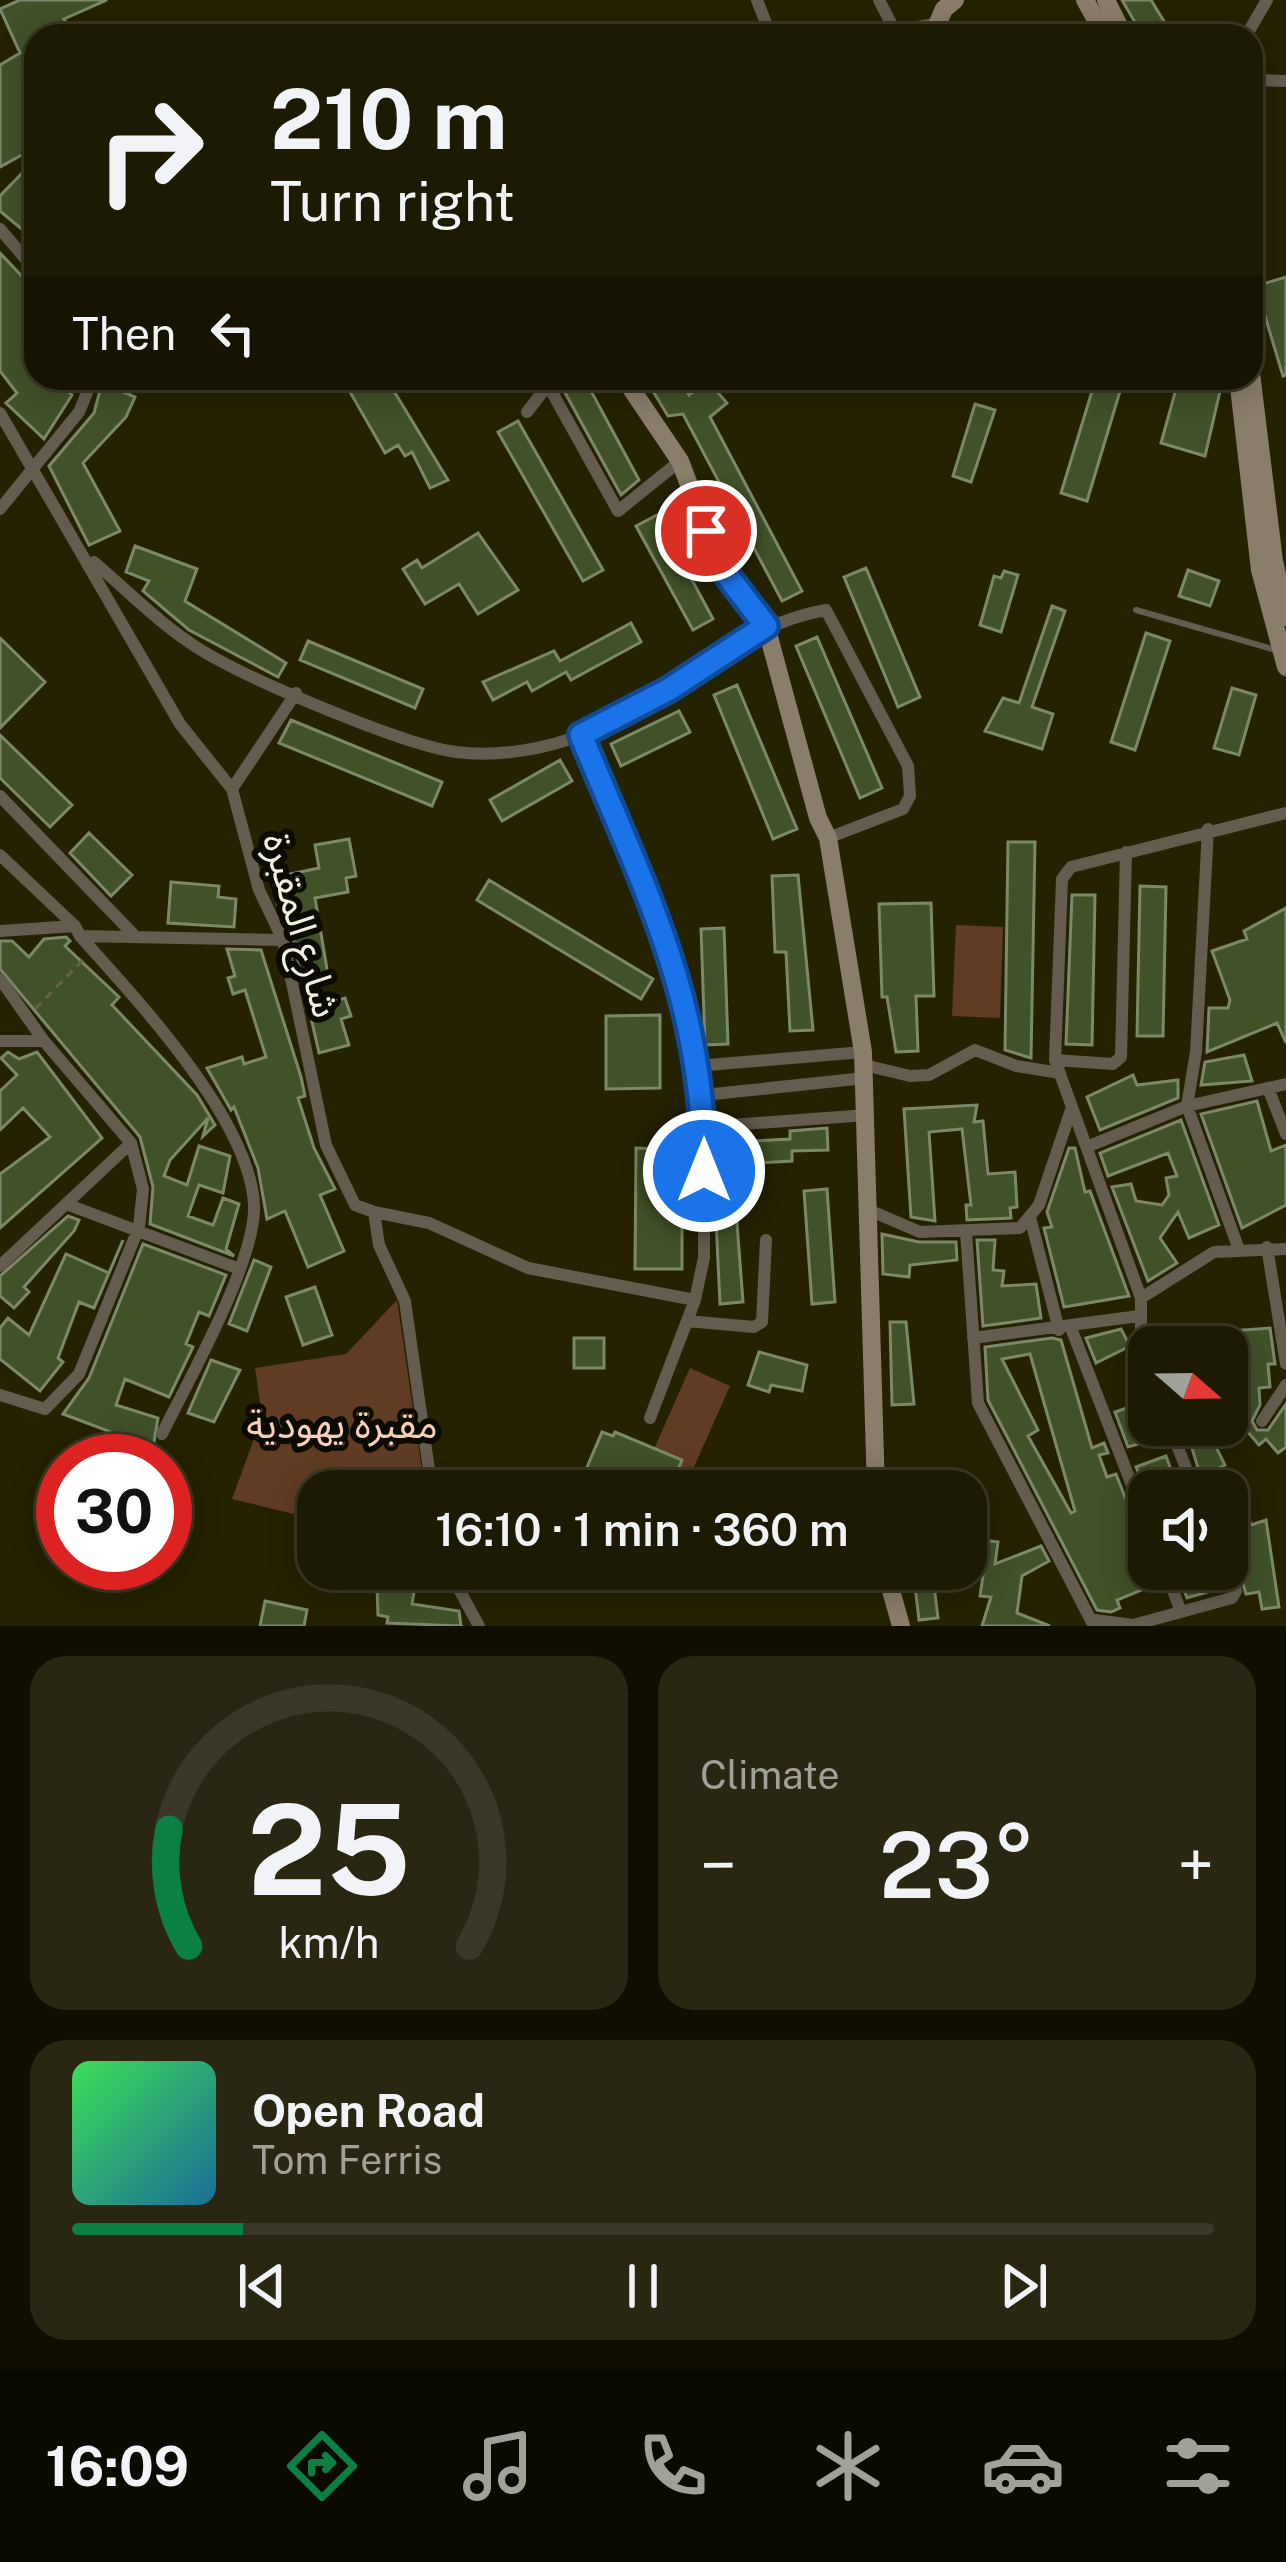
<!DOCTYPE html>
<meta charset="utf-8">
<style>
:root{--surface:#1c1a02;--page:#292711;--text:#f1f3f6;--muted:#a0a199;--line:#3a3824;--accent:#0b8043}
body{margin:0;font-family:"Public Sans","Noto Sans Arabic",sans-serif;background:var(--page);color:var(--text);height:100vh;display:flex;flex-direction:column;font-size:45px;white-space:nowrap}
*{box-sizing:border-box;margin:0}
p{font-size:39px;color:var(--muted)}
.icon{flex:none;width:66px;height:66px;fill:none;stroke:currentColor;stroke-width:2;stroke-linecap:round;stroke-linejoin:round}
.map{position:relative;height:1626px;overflow:hidden}
.side{display:flex;flex-direction:column;gap:30px;padding:30px;background:#0f0e01;flex:1}
.side>*{flex:none}
.banner{position:absolute;left:24px;top:24px;width:1239px;height:366px;border-radius:36px;box-shadow:0 6px 30px #0003,0 0 0 3px var(--line);background:#1c1a02;color:var(--text);overflow:hidden}
.needle{width:78px;rotate:110deg}
.controls{position:absolute;left:1128px;top:1326px;display:grid;gap:24px}
.controls a{display:grid;place-items:center;width:120px;height:120px;border-radius:24px;background:var(--surface);box-shadow:0 6px 30px #0003,0 0 0 3px var(--line);font-size:60px}
.speed{position:absolute;left:36px;top:1434px;display:flex;gap:24px;font-size:60px;font-weight:700;text-align:center}
.speed>*{display:grid;place-content:center;width:156px;height:156px;border-radius:50%;background:var(--surface);box-shadow:0 6px 30px #0003,0 0 0 3px var(--line);line-height:1}
.speed .limit{border:18px solid #d22;background:#fff;color:#111}
.pin{position:absolute;display:grid;place-items:center;width:102px;height:102px;color:#fff;margin:-51px;border:6px solid #fff;border-radius:50%;box-shadow:0 3px 12px #0007}
.me{position:absolute;width:132px;margin:-66px;rotate:0deg;stroke-linejoin:round;filter:drop-shadow(0 0 9px #0008)}
.turn{display:flex;align-items:center;gap:42px;height:252px;padding:0 48px;font-size:54px}
.turn .icon{width:156px;height:156px;stroke-width:2.5}
.turn b{display:block;font-size:84px;line-height:102px}
.then{display:flex;align-items:center;height:114px;padding:0 48px;background:#0003;gap:24px;font-size:45px}
.big{font-size:90px;font-weight:600;line-height:1.1}
.side .card{flex:1;display:flex;flex-direction:column;justify-content:center;gap:18px;min-width:0;padding:0 42px;border-radius:36px;background:var(--page)}
.side .dial{align-items:center;gap:0}
.dial svg{height:312px;overflow:visible;fill:none;stroke:var(--line);stroke-width:7;stroke-linecap:round;text-anchor:middle}
.dial text{fill:var(--text);stroke:none}
.song{display:flex;align-items:center;gap:36px}
.cover{width:144px;height:144px;border-radius:18px;background:linear-gradient(135deg,hsl(130 70% 55%),hsl(200 70% 35%))}
.played{height:12px;border-radius:6px;background:linear-gradient(90deg,var(--accent) 15%,var(--line) 15%)}
.keys{display:flex;justify-content:space-around;direction:ltr}
.heat{display:flex;justify-content:space-between;align-items:center;font-size:66px;direction:ltr}
.side .tiles{flex:1;display:grid;gap:30px;grid-template-columns:1fr 1fr}
.card:last-child{grid-column:span 2}
.trip{position:absolute;left:297px;top:1470px;width:690px;height:120px;border-radius:36px;background:var(--surface);box-shadow:0 6px 30px #0003,0 0 0 3px var(--line);font-weight:600;line-height:120px;text-align:center}
.dock{display:flex;height:192px;justify-content:space-around;align-items:center;background:#0b0a01;color:var(--muted)}
.dock .icon{width:84px;height:84px}
.dock .current{color:var(--accent)}
.dock b{font-size:54px;color:var(--text)}
.map>svg:first-child{display:block}
.green{fill:#603c23}
.building{fill:#415128;stroke:#7b8969;stroke-width:3;fill-rule:evenodd}
.lines{fill:none;stroke-linecap:round;stroke-linejoin:round}
.path{stroke:#646246;stroke-width:3;stroke-dasharray:9 6;stroke-linecap:butt}
.lane{stroke:#645c4f;stroke-width:6}
.street{stroke:#645c4f;stroke-width:12}
.secondary{stroke:#8a7d69;stroke-width:18}
.route-casing{stroke:#114b97;stroke-width:30}
.route{stroke:#1a73e8;stroke-width:21}
.labels{text-anchor:middle;stroke-width:12;stroke-linejoin:round;paint-order:stroke}
.street-label{font-size:39px;fill:#f1f0dd;stroke:#0c0b02}
.park-label{font-size:39px;fill:#f8d0b6;stroke:#0c0b02}
</style>
<div class="map">
<svg width="1286" height="1626" viewBox="0 0 1286 1626">
<rect width="100%" height="100%" fill="#252202"/>
<path class="green" d="M956 925 1003 927 1000 1018 952 1016Z
M397 1300 425 1491H318V1520L232 1499 262 1417 255 1368 346 1354Z
M690 1368 730 1386 690 1476 650 1458Z"/>
<path class="building" d="M20 0H107L64 19 72 36H36V147L0 167V65L20 53 0 9Z
M1122 0H1151L1173 36H1143Z
M24 171 36 182V241L0 211V196Z
M0 253 36 291V378H53L72 395 44 439 6 403 17 393 0 371Z
M1286 277V375L1283 376 1256 286Z
M342 378H386L448 480 430 488 412 452 405 456 398 445 385 453Z
M571 378H584L639 480 621 495 563 389Z
M645 378H681L689 395 707 380 727 403 710 417 802 591 782 601 683 414 668 416Z
M1096 378H1124L1087 501 1061 493Z
M1178 382 1221 387 1205 456 1161 443Z
M102 383 135 397 126 417 83 463 120 531 89 545 49 466 94 413Z
M975 404 995 410 971 482 953 476Z
M518 421 603 570 583 581 498 432Z
M657 515 713 619 693 630 636 526Z
M478 533 518 590 478 614 459 584 425 604 403 569 417 560 422 568Z
M135 546 197 569 185 601 286 663 278 677 189 630 143 591 149 581 126 572Z
M866 568 920 697 898 707 844 577Z
M1188 570 1219 581 1210 606 1179 596Z
M1004 571 1018 575 1001 632 980 625 994 576 1001 578Z
M1052 606 1065 611 1032 707 1053 714 1042 749 985 731 1003 698 1019 703Z
M631 623 641 642 571 680 566 672 532 691 527 682 493 700 483 682 554 651 560 661Z
M1146 633 1170 641 1135 750 1111 742Z
M817 637 882 788 860 798 796 646Z
M0 638 45 682 0 728Z
M308 641 423 689 415 708 300 660Z
M737 685 797 829 773 839 714 695Z
M1232 688 1256 695 1239 755 1214 748Z
M679 711 690 732 621 766 611 744Z
M291 720 442 782 432 806 279 743Z
M0 735 72 805 50 827 0 778Z
M560 760 572 781 502 821 490 800Z
M89 833 132 875 111 896 70 853Z
M349 839 356 876 346 878 348 892 315 898 328 975 310 979 316 1007 345 998 351 1016 341 1019 349 1045 319 1053 293 938 275 899 291 895 286 875 319 868 315 845Z
M1008 842H1035L1031 1058 1005 1050Z
M798 875 813 1030 790 1031 786 952H775L772 876Z
M489 880 653 979 641 999 477 900Z
M171 882 219 886 218 897 236 899 234 927 168 923Z
M1140 886 1166 887 1163 1036H1137Z
M1072 895H1095L1092 1045 1066 1044Z
M931 903 934 996H916L918 1051 896 1052 887 997H882L879 904Z
M1286 908V1043L1277 1023 1207 1052 1209 1008H1228L1230 1000 1212 951 1247 939 1244 931Z
M724 928 728 1044 705 1045 701 929Z
M66 937 70 941 65 946 119 997 112 1005 197 1095 215 1125 203 1136 208 1118 170 1160 164 1176 187 1185 199 1146 230 1156 223 1193 199 1185 188 1216 213 1225 223 1198 239 1204 226 1249 234 1256 150 1224 153 1187 140 1137 0 969V941H12L29 957 44 939Z
M227 949 261 950 301 1077 305 1096 298 1098 314 1148 335 1189 320 1195 344 1251 308 1267 285 1211 267 1219 258 1168 234 1107 231 1110 207 1068 242 1057 244 1064 266 1057 245 990 233 994 228 978 235 976Z
M660 1015V1088L606 1089V1016Z
M8 1052 19 1059 37 1052 102 1138 0 1228V1174L50 1137 23 1108 0 1130V1091L17 1075 1 1058Z
M1244 1055 1252 1081 1201 1085 1205 1062Z
M1133 1075 1137 1085 1178 1080V1098L1100 1130 1087 1097Z
M1257 1101 1271 1151 1286 1145V1205L1242 1228 1201 1114Z
M977 1105 974 1122 983 1121 988 1174 1015 1172 1017 1207 1010 1208 1011 1218 967 1220 966 1205H971L962 1129 929 1132 935 1221 911 1217 904 1109Z
M1181 1120 1219 1225 1189 1238 1178 1212 1160 1238 1177 1263 1148 1281 1112 1187 1131 1184 1136 1201 1162 1205 1169 1195 1166 1178 1177 1176 1168 1153 1108 1176 1100 1153Z
M827 1128 828 1150 792 1151V1161L756 1163 757 1172 716 1174 715 1149 755 1148 754 1141 790 1139V1131Z
M636 1148 671 1149V1189H682V1269H635Z
M1069 1148H1075L1085 1192 1090 1191 1129 1296 1064 1307 1044 1228 1052 1227 1047 1212Z
M827 1189 835 1302 812 1304 804 1191Z
M735 1197 743 1302 720 1304 715 1198Z
M68 1216 79 1220 74 1231 24 1287 29 1292 14 1308 0 1296V1276Z
M882 1234 919 1242H956L957 1260 910 1265 909 1277 883 1274Z
M123 1240 94 1308 79 1302 58 1358 63 1362 40 1391 0 1359V1328L8 1318 29 1335 66 1254 109 1273Z
M977 1240H995L993 1270 1004 1271 1002 1286 1036 1284 1041 1318 983 1326Z
M143 1244 226 1275 209 1316 199 1312 186 1344 193 1347 169 1397 125 1379 116 1405 158 1418 153 1448 63 1414 89 1378Z
M254 1260 271 1267 247 1331 229 1324Z
M315 1287 332 1335 303 1345 286 1297Z
M890 1322H906L914 1404 892 1405Z
M1270 1328 1275 1364H1268L1270 1387 1259 1388 1260 1405 1252 1421 1257 1430H1268L1286 1404V1447L1278 1453 1266 1439 1259 1445 1240 1423 1227 1424V1347H1218L1217 1332Z
M1121 1329 1130 1346 1096 1363 1086 1338Z
M574 1338H604V1368H574Z
M1052 1338 1061 1340 1092 1448 1104 1443 1108 1453 1099 1455 1107 1477 1116 1474 1139 1533 1149 1539V1587L1117 1600 1120 1608 1111 1612 1097 1610 988 1400 985 1347ZM1030 1354 1075 1511 1071 1513 1028 1436 1038 1430 1002 1359Z
M759 1352 807 1365 802 1391 771 1385 769 1392 748 1385Z
M211 1360 240 1370 214 1422 188 1413Z
M1130 1407 1133 1417 1146 1413 1149 1441 1128 1447 1115 1412Z
M1185 1425H1205L1225 1465 1217 1469 1225 1491H1205Z
M602 1432 613 1436 615 1432 682 1460 669 1491 579 1486Z
M1166 1456 1176 1484 1172 1491H1149V1500L1136 1467Z
M1248 1516 1251 1525 1266 1520 1279 1607 1262 1609 1259 1592 1246 1594 1237 1565 1227 1559V1523Z
M985 1519 984 1540 998 1542 995 1564 1041 1546 1049 1561 1022 1576 1017 1613 1050 1626H982L991 1597 980 1596 983 1576 966 1573V1542L967 1520Z
M370 1569 417 1575 412 1604 459 1611 461 1626 387 1623 388 1617 378 1615 377 1587 368 1585Z
M913 1569H932L938 1618 919 1620Z
M1176 1569H1217L1218 1589 1187 1598Z
M265 1601 307 1610 304 1626H260Z"/>
<g class="lines">
<path class="path" d="M35 1009 83 960"/>
<path class="lane" d="M1136 610 1276 650"/>
<path class="street" d="M757 0 771 36
M879 0 895 31
M863 36 935 24
M1246 36 1267 0
M1251 80 1286 81
M0 229 36 271
M548 385 618 511 680 461
M527 412 548 385 561 378
M0 413 180 724 232 789 259 890 283 940 326 1145 355 1205 374 1212 379 1245 405 1301 432 1491
M0 509 79 412 93 378
M94 562C129 592 162 626 201 650 248 679 403 745 456 752 496 757 545 750 583 734 667 700 735 625 826 610L908 766 910 796 903 809 828 838
M581 735 672 954 704 1095 865 1078
M232 789 296 693
M0 796 133 934
M1208 829 1196 1052 1187 1106 1238 1247
M0 855 75 926
M0 931 75 926 80 936 283 940
M80 936C136 999 249 1118 254 1204 257 1260 188 1381 162 1434
M0 979 44 1041 131 1143 143 1189 139 1227 79 1374 45 1409 0 1395
M0 1041H44
M1055 1060 1113 1064 1121 1057 1126 852
M864 1065 910 1076 929 1075 975 1050 1016 1066 1060 1073
M697 1066 863 1052
M1268 1088 1286 1134
M704 1127 867 1115
M1089 1146 1187 1106 1286 1084
M66 1204 237 1268
M871 1211 920 1232 1020 1228 1039 1205 1072 1107
M374 1212 429 1223 528 1268 695 1300
M1031 1221 1059 1330
M966 1232 978 1403 1094 1626
M1267 1247 1286 1364
M0 1266 131 1143
M1141 1298 1214 1252 1286 1249
M687 1321 754 1327 762 1322 766 1240
M1071 1328 1149 1529
M973 1338 1139 1316
M1149 1368 1141 1342V1298L1055 1060 1062 879 1071 867 1286 813
M650 1418 695 1300 704 1258V1095
M1262 1421 1286 1385
M1169 1425 1195 1491
M448 1569 479 1626
M1165 1569 1181 1612
M1095 1620 1133 1625 1232 1598 1236 1591 1227 1569"/>
<path class="secondary" d="M1085 0 1105 36
M1106 0 1124 36
M932 36 944 9 955 0
M1251 373 1274 561 1286 617
M624 378 680 461 720 566 766 626 818 818 828 838 863 1052 876 1491
M1238 378 1260 570 1286 667
M885 1569 901 1626"/>
</g>
<g class="lines">
<defs>
<path id="route" d="M704 1171C704 1000 644 888 581 735L668 690 766 626 720 566 706 531"/>
</defs>
<use href="#route" class="route-casing"/>
<use href="#route" class="route"/>
</g>
<g class="labels">
<g class="street-label">
<text transform="translate(302 925) rotate(74)" y="14">شارع المقبرة</text>
</g>
<g class="park-label">
<text x="342" y="1438">مقبرة يهودية</text>
</g>
</g>
</svg>
<div class="controls">
<a><svg class="needle" viewBox="-14 -14 28 28"><path d="M0-13l5 13h-10z" fill="#e53935"/><path d="M0 13l5-13h-10z" fill="#a0a199"/></svg></a>
<a><svg class="icon" aria-label="sound" viewBox="0 0 24 24"><path d="M4 9h4l5-4v14l-5-4H4zM17 9q2 3 0 6"/></svg></a>
</div>
<div class="speed"><div class="limit">30</div></div>
<div class="pin" style="left:706px;top:531px;background:#d93025"><svg class="icon" aria-label="arrive" viewBox="0 0 24 24"><path d="M6 21V4h12l-3 4 3 4H6"/></svg></div>
<svg class="me" style="left:704px;top:1171px" viewBox="-20 -20 40 40"><circle r="17" fill="#1a73e8" stroke="#fff" stroke-width="3"/><path d="M0-11L8 9 0 5-8 9z" fill="#fff"/></svg>
<div class="trip">16:10 · 1 min · 360 m</div>
<div class="banner">
<div class="turn"><svg class="icon" aria-label="right" viewBox="0 0 24 24"><path d="M7 20v-9h11M14 6l5 5-5 5"/></svg><div><b>210 m</b>Turn right</div></div>
<div class="then">Then<svg class="icon" aria-label="left" viewBox="0 0 24 24"><path d="M17 20v-9H6M10 6l-5 5 5 5"/></svg></div>
</div>
</div>
<section class="side">
<div class="tiles">
<div class="card dial"><svg viewBox="0 0 100 80">
<path d="M14 69A42 42 0 1 1 86 69"/>
<path d="M14 69A42 42 0 0 1 9 39" stroke="#0b8043"/>
<text x="50" y="56" font-size="32" font-weight="700">25</text>
<text x="50" y="72" font-size="11">km/h</text>
</svg></div>
<div class="card"><p>Climate</p>
<div class="heat"><a>−</a><b class="big">23°</b><a>+</a></div>
</div>
<div class="card">
<div class="song"><i class="cover"></i><div><b>Open Road</b><p>Tom Ferris</p></div></div>
<div class="played"></div>
<div class="keys"><svg class="icon" aria-label="previous" viewBox="0 0 24 24"><path d="M18 5L8 12l10 7zM5 5v14"/></svg><svg class="icon" aria-label="pause" viewBox="0 0 24 24"><path d="M8 5v14M16 5v14"/></svg><svg class="icon" aria-label="next" viewBox="0 0 24 24"><path d="M6 5l10 7-10 7zM19 5v14"/></svg></div>
</div>
</div>
</section>
<nav class="dock">
<b>16:09</b>
<svg class="icon current" aria-label="directions" viewBox="0 0 24 24"><path d="M12 3l9 9-9 9-9-9zM9 14v-3h6M13 9l2 2-2 2"/></svg>
<svg class="icon" aria-label="music" viewBox="0 0 24 24"><path d="M9 18V5l10-2v13"/><circle cx="6" cy="18" r="3"/><circle cx="16" cy="16" r="3"/></svg>
<svg class="icon" aria-label="phone" viewBox="0 0 24 24"><path d="M5 4h4l2 5-3 2q2 4 5 5l2-3 5 2v4C11 20 4 13 5 4z"/></svg>
<svg class="icon" aria-label="climate" viewBox="0 0 24 24"><path d="M12 3v18M4 7l16 10M4 17L20 7"/></svg>
<svg class="icon" aria-label="car" viewBox="0 0 24 24"><path d="M5 17H2v-5l4-1 3-4h7l3 4 3 1v5h-3M9 17h6M6 11h13"/><circle cx="7" cy="17" r="2"/><circle cx="17" cy="17" r="2"/></svg>
<svg class="icon" aria-label="filters" viewBox="0 0 24 24"><path d="M4 7h16M4 17h16"/><circle cx="9" cy="7" r="2"/><circle cx="15" cy="17" r="2"/></svg>
</nav>
